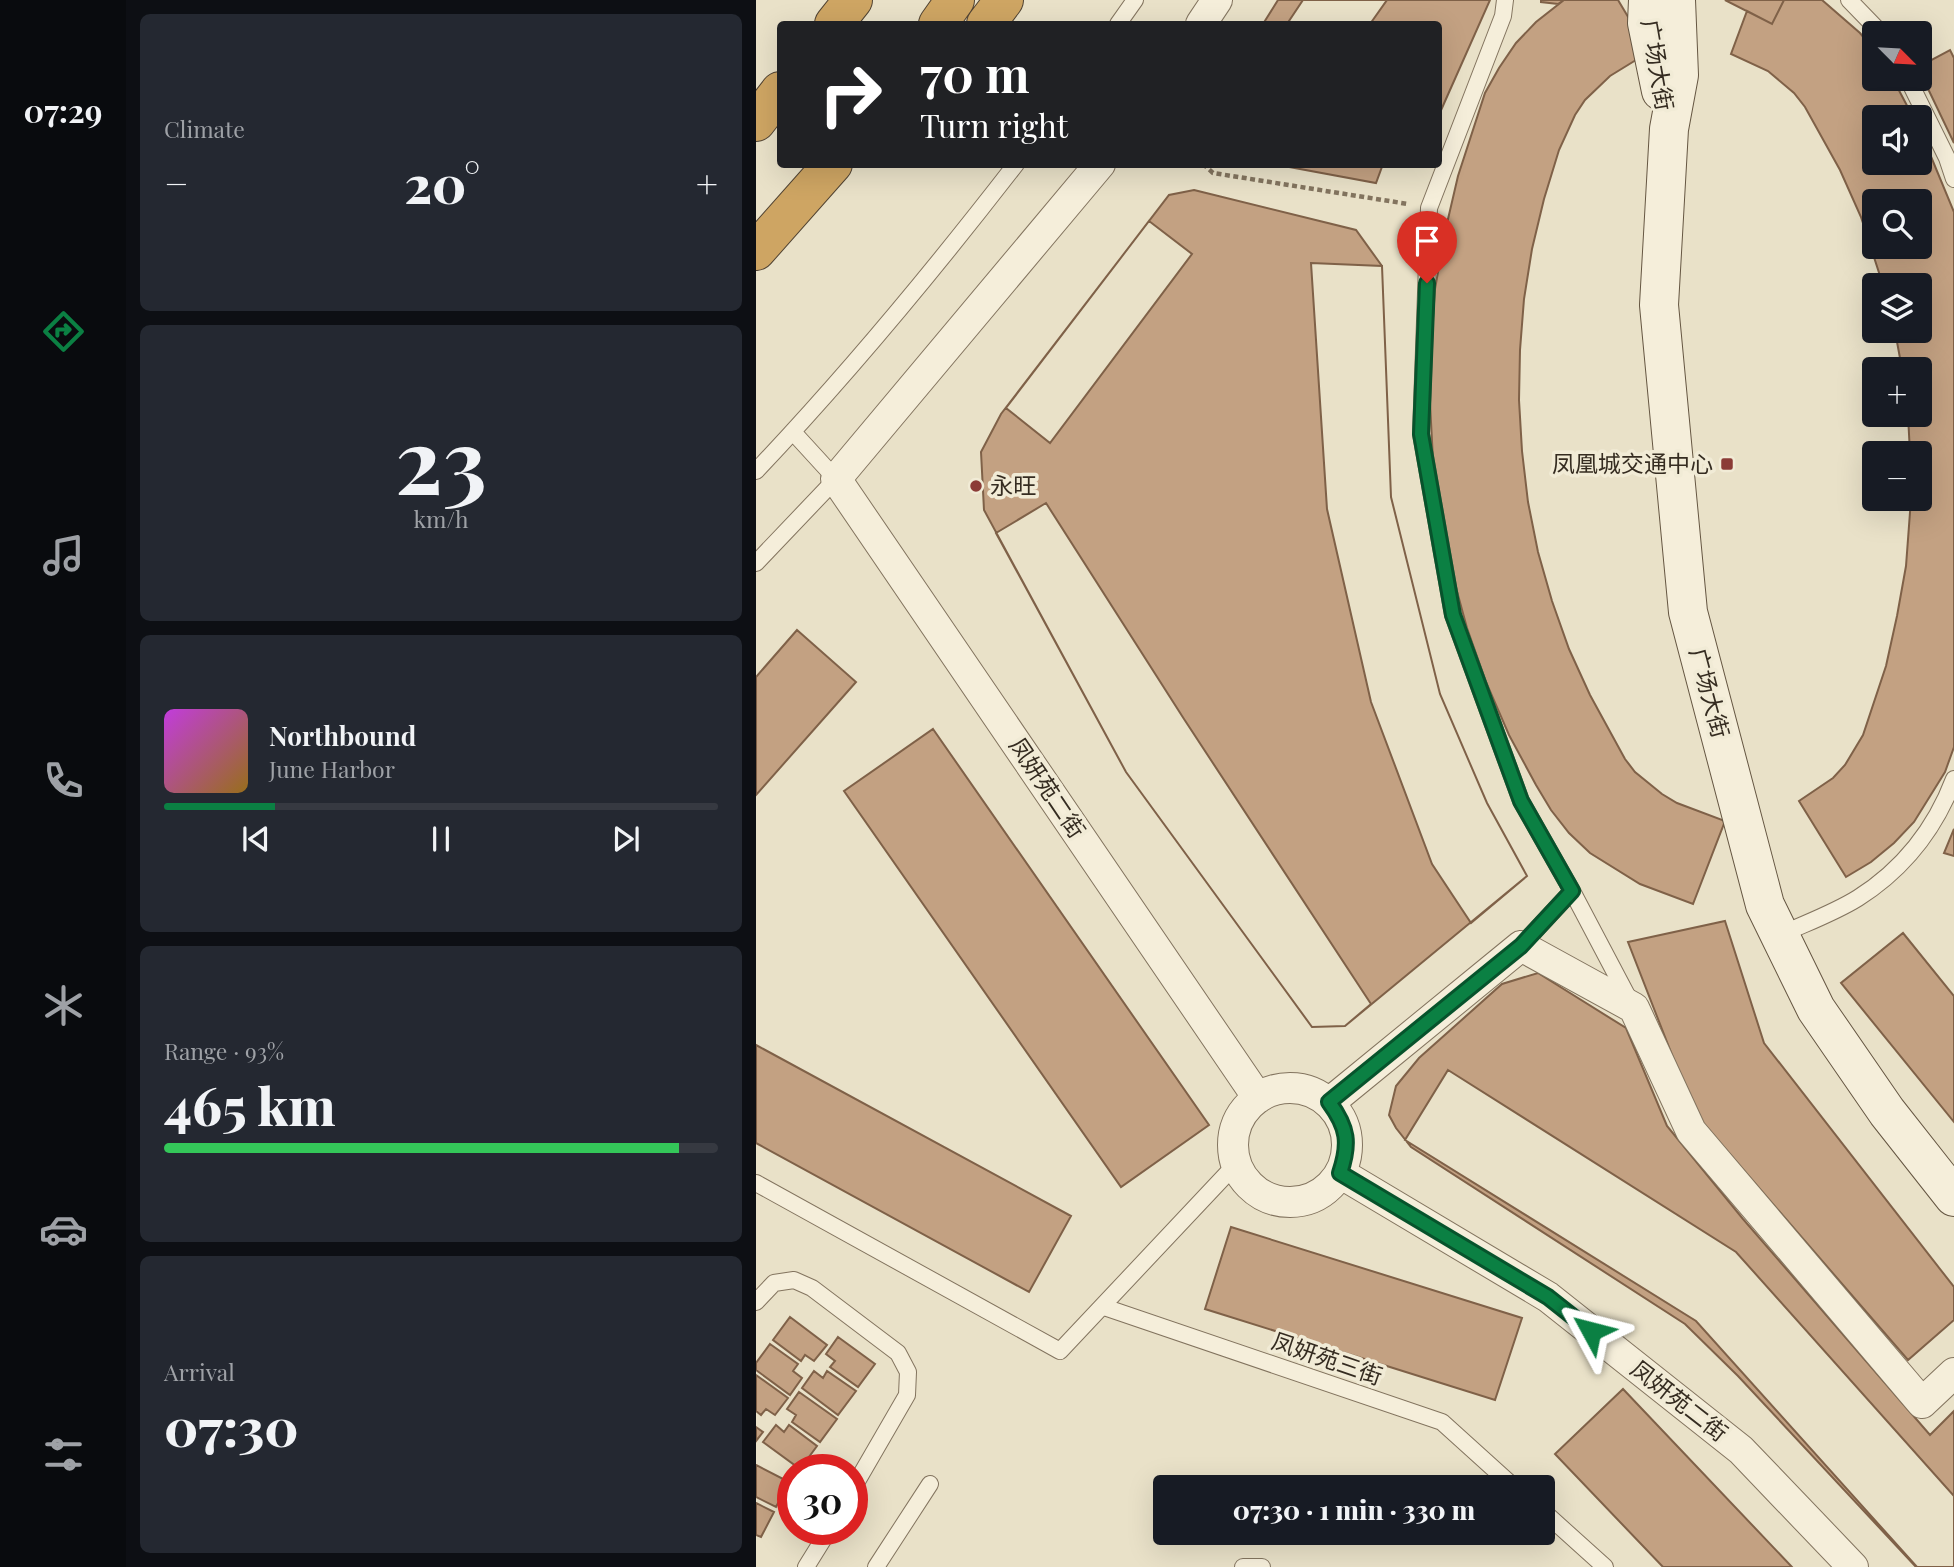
<!DOCTYPE html>
<meta charset="utf-8">
<style>
:root{--surface:#171b24;--page:#242831;--text:#f1f3f6;--muted:#9ea1a6;--line:#363941;--accent:#0b8043}
body{margin:0;font-family:"Playfair Display","Noto Sans SC",serif;background:var(--page);color:var(--text);height:100vh;display:flex;flex-direction:column;font-size:26px;white-space:nowrap}
*{box-sizing:border-box;margin:0}
p{font-size:23px;color:var(--muted)}
.icon{flex:none;width:38px;height:38px;fill:none;stroke:currentColor;stroke-width:2;stroke-linecap:round;stroke-linejoin:round}
.map{position:relative;flex:1;overflow:hidden}
.panel{display:flex;flex-direction:column;gap:14px;padding:14px;background:#0d0f14;width:630px}
.panel>*{flex:none}
.banner{position:absolute;left:21px;top:21px;width:665px;height:147px;border-radius:7px;box-shadow:0 7px 28px #0002;background:#202124;color:#fff;overflow:hidden}
.needle{width:46px;rotate:114deg}
.tools{position:absolute;left:1106px;top:21px;display:grid;gap:14px}
.tools a{display:grid;place-items:center;width:70px;height:70px;border-radius:7px;background:var(--surface);box-shadow:0 7px 28px #0002;font-size:35px}
.speed{position:absolute;left:21px;top:1454px;display:flex;gap:14px;font-size:35px;font-weight:700;text-align:center}
.speed>*{display:grid;place-content:center;width:91px;height:91px;border-radius:50%;background:var(--surface);box-shadow:0 7px 28px #0002;line-height:1}
.speed .limit{border:10px solid #d22;background:#fff;color:#111}
.pin{position:absolute;display:grid;place-items:center;width:60px;height:60px;color:#fff;margin:-72px -30px;border-radius:50% 50% 50% 0;rotate:-45deg;box-shadow:0 0 7px #0007}
.pin .icon{rotate:45deg}
.me{position:absolute;width:77px;margin:-38px;rotate:308deg;stroke-linejoin:round;filter:drop-shadow(0 0 5px #0008)}
.turn{display:flex;align-items:center;gap:24px;height:147px;padding:0 28px;font-size:32px}
.turn .icon{width:91px;height:91px;stroke-width:2.5}
.turn b{display:block;font-size:49px;line-height:60px}
.big{font-size:52px;font-weight:800;line-height:1.1}
.panel .card{flex:1;display:flex;flex-direction:column;justify-content:center;gap:10px;min-width:0;padding:0 24px;border-radius:10px;background:var(--page)}
.panel .dial{align-items:center;gap:0}
.dial b{font-size:91px;line-height:1}
.song{display:flex;align-items:center;gap:21px}
.cover{width:84px;height:84px;border-radius:10px;background:linear-gradient(135deg,hsl(290 70% 55%),hsl(40 70% 35%))}
.played{height:7px;border-radius:4px;background:linear-gradient(90deg,var(--accent) 20%,var(--line) 20%)}
.keys{display:flex;justify-content:space-around;direction:ltr}
.heat{display:flex;justify-content:space-between;align-items:center;font-size:38px;direction:ltr}
.charge{height:10px;border-radius:5px;background:linear-gradient(90deg,#34c759 93%,var(--line) 0)}
.trip{position:absolute;left:397px;top:1475px;width:402px;height:70px;border-radius:7px;background:var(--surface);box-shadow:0 7px 28px #0002;font-weight:800;line-height:70px;text-align:center}
main{display:flex;flex:1;min-height:0}
.tabs{display:flex;flex-direction:column;width:126px;justify-content:space-around;align-items:center;background:#090b0e;color:var(--muted)}
.tabs .icon{width:49px;height:49px}
.tabs .on{color:var(--accent)}
.tabs b{font-size:32px;color:var(--text)}
.map>svg:first-child{display:block}
.building{fill:#c3a182;stroke:#7f6148;stroke-width:2;fill-rule:evenodd}
.lines{fill:none;stroke-linecap:round;stroke-linejoin:round}
.lane-casing{stroke:#83745f;stroke-width:18}
.street-casing{stroke:#83745f;stroke-width:32}
.secondary-casing{stroke:#655642;stroke-width:40}
.highway-casing{stroke:#514332;stroke-width:40}
.path{stroke:#83745f;stroke-width:4.5;stroke-dasharray:5 3.5;stroke-linecap:butt}
.lane{stroke:#f5eeda;stroke-width:16}
.street{stroke:#f5eeda;stroke-width:30}
.secondary{stroke:#f5eeda;stroke-width:38}
.highway{stroke:#cea563;stroke-width:38}
.route-casing{stroke:#07532c;stroke-width:18}
.route{stroke:#0b8043;stroke-width:12}
.poi-dot{fill:#8b3b36;stroke:#f1ebd6;stroke-width:2.5}
.labels{text-anchor:middle;stroke-width:7;stroke-linejoin:round;paint-order:stroke}
.street-label{font-size:23px;fill:#352c21;stroke:#f1ebd6}
.poi-label{font-size:23px;fill:#352c21;stroke:#f1ebd6;text-anchor:end}
</style>
<main>
<nav class="tabs">
<b>07:29</b>
<svg class="icon on" aria-label="directions" viewBox="0 0 24 24"><path d="M12 3l9 9-9 9-9-9zM9 14v-3h6M13 9l2 2-2 2"/></svg>
<svg class="icon" aria-label="music" viewBox="0 0 24 24"><path d="M9 18V5l10-2v13"/><circle cx="6" cy="18" r="3"/><circle cx="16" cy="16" r="3"/></svg>
<svg class="icon" aria-label="phone" viewBox="0 0 24 24"><path d="M5 4h4l2 5-3 2q2 4 5 5l2-3 5 2v4C11 20 4 13 5 4z"/></svg>
<svg class="icon" aria-label="climate" viewBox="0 0 24 24"><path d="M12 3v18M4 7l16 10M4 17L20 7"/></svg>
<svg class="icon" aria-label="car" viewBox="0 0 24 24"><path d="M5 17H2v-5l4-1 3-4h7l3 4 3 1v5h-3M9 17h6M6 11h13"/><circle cx="7" cy="17" r="2"/><circle cx="17" cy="17" r="2"/></svg>
<svg class="icon" aria-label="filters" viewBox="0 0 24 24"><path d="M4 7h16M4 17h16"/><circle cx="9" cy="7" r="2"/><circle cx="15" cy="17" r="2"/></svg>
</nav>
<section class="panel">
<div class="card"><p>Climate</p>
<div class="heat"><a>−</a><b class="big">20°</b><a>+</a></div>
</div>
<div class="card dial"><b>23</b><p>km/h</p></div>
<div class="card">
<div class="song"><i class="cover"></i><div><b>Northbound</b><p>June Harbor</p></div></div>
<div class="played"></div>
<div class="keys"><svg class="icon" aria-label="previous" viewBox="0 0 24 24"><path d="M18 5L8 12l10 7zM5 5v14"/></svg><svg class="icon" aria-label="pause" viewBox="0 0 24 24"><path d="M8 5v14M16 5v14"/></svg><svg class="icon" aria-label="next" viewBox="0 0 24 24"><path d="M6 5l10 7-10 7zM19 5v14"/></svg></div>
</div>
<div class="card"><p>Range · 93%</p><b class="big">465 km</b><div class="charge"></div></div>
<div class="card"><p>Arrival</p><b class="big">07:30</b></div>
</section>
<div class="map">
<svg width="1198" height="1567" viewBox="0 0 1198 1567">
<rect width="100%" height="100%" fill="#e9e1c8"/>
<path class="building" d="M522 0H734L682 117V24H507Z
M547 0H631L614 24H531Z
M785 0H808L802 4 785 2Z
M808 0H862L893 52 854 76 829 100 819 115 803 150 788 199 776 249 768 299 764 350 763 400 766 451 772 502 782 552 796 601 813 649 834 695 869 759 879 772 906 794 921 803 969 821 937 904 884 884 834 853 813 833 795 810 780 785 753 735 730 682 711 628 696 573 677 460 674 403 675 346 679 289 689 232 702 176 729 93 743 68 760 43 780 22Z
M969 0H1028L1016 24Z
M1028 0H1066L1104 33 1118 50V79H1137L1157 117H1118V163H1164V130L1198 212V747L1189 772 1158 822 1138 843 1115 862 1090 877 1043 801 1077 778 1089 765 1107 735 1130 666 1141 616 1150 566 1155 499H1164V453H1154L1152 415H1164V369H1146L1139 331H1164V285H1127L1105 217 1084 170 1049 107 1038 93 1012 71 975 54 991 11 1016 24ZM1118 201H1164V247H1118Z
M1194 50 1198 58V143L1164 72V66Z
M517 164H627L620 183Z
M438 190 600 230 626 266 635 497 684 694 731 803 771 876 589 1026 556 1027 370 772 228 510 225 452 245 414 413 195Z
M393 221 436 254 294 443 250 408Z
M555 263 626 266 635 497 684 694 731 803 771 876 715 923 676 864 615 702 571 509Z
M290 503 428 719 615 1004 589 1026 556 1027 370 772 240 533Z
M41 630 100 682 0 795V677Z
M177 729 453 1125 365 1187 88 791Z
M1198 829V856L1188 853Z
M969 921 1008 1043 1198 1287V1320L1152 1360 939 1114 872 942Z
M1147 933 1198 996V1122L1085 983Z
M782 973 870 1028 911 1126 987 1219 1174 1435 1198 1411V1567H1160L982 1376 929 1324 655 1147 640 1128 633 1115 640 1086 663 1058 746 984Z
M0 1045 315 1216 273 1292 0 1143Z
M692 1070 980 1252 1198 1496V1567H1161L940 1321 649 1140Z
M475 1227 766 1318 739 1400 449 1309Z
M34 1317 71 1345 58 1361 49 1355 45 1361 17 1340Z
M82 1337 119 1364 102 1387 74 1367 79 1361 70 1354Z
M14 1344 42 1364 37 1371 46 1378 34 1395 0 1370V1363Z
M58 1371 67 1378 71 1371 100 1391 82 1415 46 1388Z
M0 1375 32 1398 19 1415 10 1409 5 1415 0 1411Z
M867 1389 1036 1567H907L799 1454Z
M43 1392 81 1419 64 1442 36 1422 40 1415 31 1409Z
M20 1425 28 1432 33 1425 61 1446 44 1469 7 1442Z
M0 1427 7 1432 0 1441Z
M0 1465 33 1482 20 1507 0 1497Z
M0 1503 18 1512 5 1537 0 1535Z"/>
<g class="lines">
<defs>
<path id="lane" d="M749 0 747 16 673 208 665 434 697 615 765 801 816 891 874 1001
M1093 0 1125 33
M362 24 379 0
M1152 79 1191 158 1198 179
M0 471C92 374 178 270 260 164
M0 563 80 479 37 432
M1024 935C1050 923 1078 913 1102 898 1146 870 1179 829 1198 779
M765 946 816 891
M0 1183 304 1351 480 1164
M0 1302 18 1283 38 1280 56 1288 142 1353 152 1372 151 1395 96 1490
M348 1307 686 1422 759 1488
M788 1512 849 1567
M50 1567 73 1530
M120 1567 174 1484
M487 1567H506"/>
<path id="street" d="M445 24 461 0
M344 164 80 479 502 1098
M477 1145a57 57 0 1 1 114 0a57 57 0 1 1-114 0Z
M573 1103 765 946 878 1008 935 1131 1166 1403 1198 1373
M584 1173 792 1297 985 1450 1097 1567"/>
<path id="secondary" d="M892 0 891 23 905 91
M920 0 923 75 913 129 903 305 932 612 1009 905 1060 1009 1131 1112 1198 1197"/>
<path id="highway" d="M78 24 97 0
M182 24 199 0
M230 24 248 0
M0 122 24 91
M0 251 77 164"/>
</defs>
<use href="#lane" class="lane-casing"/>
<use href="#street" class="street-casing"/>
<use href="#secondary" class="secondary-casing"/>
<use href="#highway" class="highway-casing"/>
<path class="path" d="M447 164 457 173 652 204"/>
<use href="#lane" class="lane"/>
<use href="#street" class="street"/>
<use href="#secondary" class="secondary"/>
<use href="#highway" class="highway"/>
</g>
<g class="lines">
<defs>
<path id="route" d="M671 283 665 434 697 615 765 801 816 891 765 946 573 1102C592 1128 594 1143 584 1173L792 1297 835 1331"/>
</defs>
<use href="#route" class="route-casing"/>
<use href="#route" class="route"/>
</g>
<g class="poi-dot">
<rect x="964" y="457" width="14" height="14" rx="3.5"/>
<circle cx="220" cy="486" r="7"/>
</g>
<g class="labels">
<g class="street-label">
<text transform="translate(901 65) rotate(80)" y="8">广场大街</text>
<text transform="translate(953 693) rotate(75)" y="8">广场大街</text>
<text transform="translate(291 788) rotate(56)" y="8">凤妍苑二街</text>
<text transform="translate(571 1359) rotate(19)" y="8">凤妍苑三街</text>
<text transform="translate(923 1401) rotate(38)" y="8">凤妍苑二街</text>
</g>
<g class="poi-label">
<text x="957" y="472">凤凰城交通中心</text>
<text x="234" y="494" text-anchor="start">永旺</text>
</g>
</g>
</svg>
<div class="tools">
<a><svg class="needle" viewBox="-14 -14 28 28"><path d="M0-13l5 13h-10z" fill="#e53935"/><path d="M0 13l5-13h-10z" fill="#9ea1a6"/></svg></a>
<a><svg class="icon" aria-label="sound" viewBox="0 0 24 24"><path d="M4 9h4l5-4v14l-5-4H4zM17 9q2 3 0 6"/></svg></a>
<a><svg class="icon" aria-label="search" viewBox="0 0 24 24"><circle cx="10" cy="10" r="6"/><path d="M15 15l6 6"/></svg></a>
<a><svg class="icon" aria-label="layers" viewBox="0 0 24 24"><path d="M12 4l9 5-9 5-9-5zM3 14l9 5 9-5"/></svg></a>
<a>+</a>
<a>−</a>
</div>
<div class="speed"><div class="limit">30</div></div>
<div class="pin" style="left:671px;top:283px;background:#d93025"><svg class="icon" aria-label="arrive" viewBox="0 0 24 24"><path d="M6 21V4h12l-3 4 3 4H6"/></svg></div>
<svg class="me" style="left:835px;top:1331px" viewBox="-20 -20 40 40"><path d="M0-17L14 15 0 8-14 15z" fill="#0b8043" stroke="#fff" stroke-width="4"/></svg>
<div class="trip">07:30 · 1 min · 330 m</div>
<div class="banner">
<div class="turn"><svg class="icon" aria-label="right" viewBox="0 0 24 24"><path d="M7 20v-9h11M14 6l5 5-5 5"/></svg><div><b>70 m</b>Turn right</div></div>
</div>
</div>
</main>
